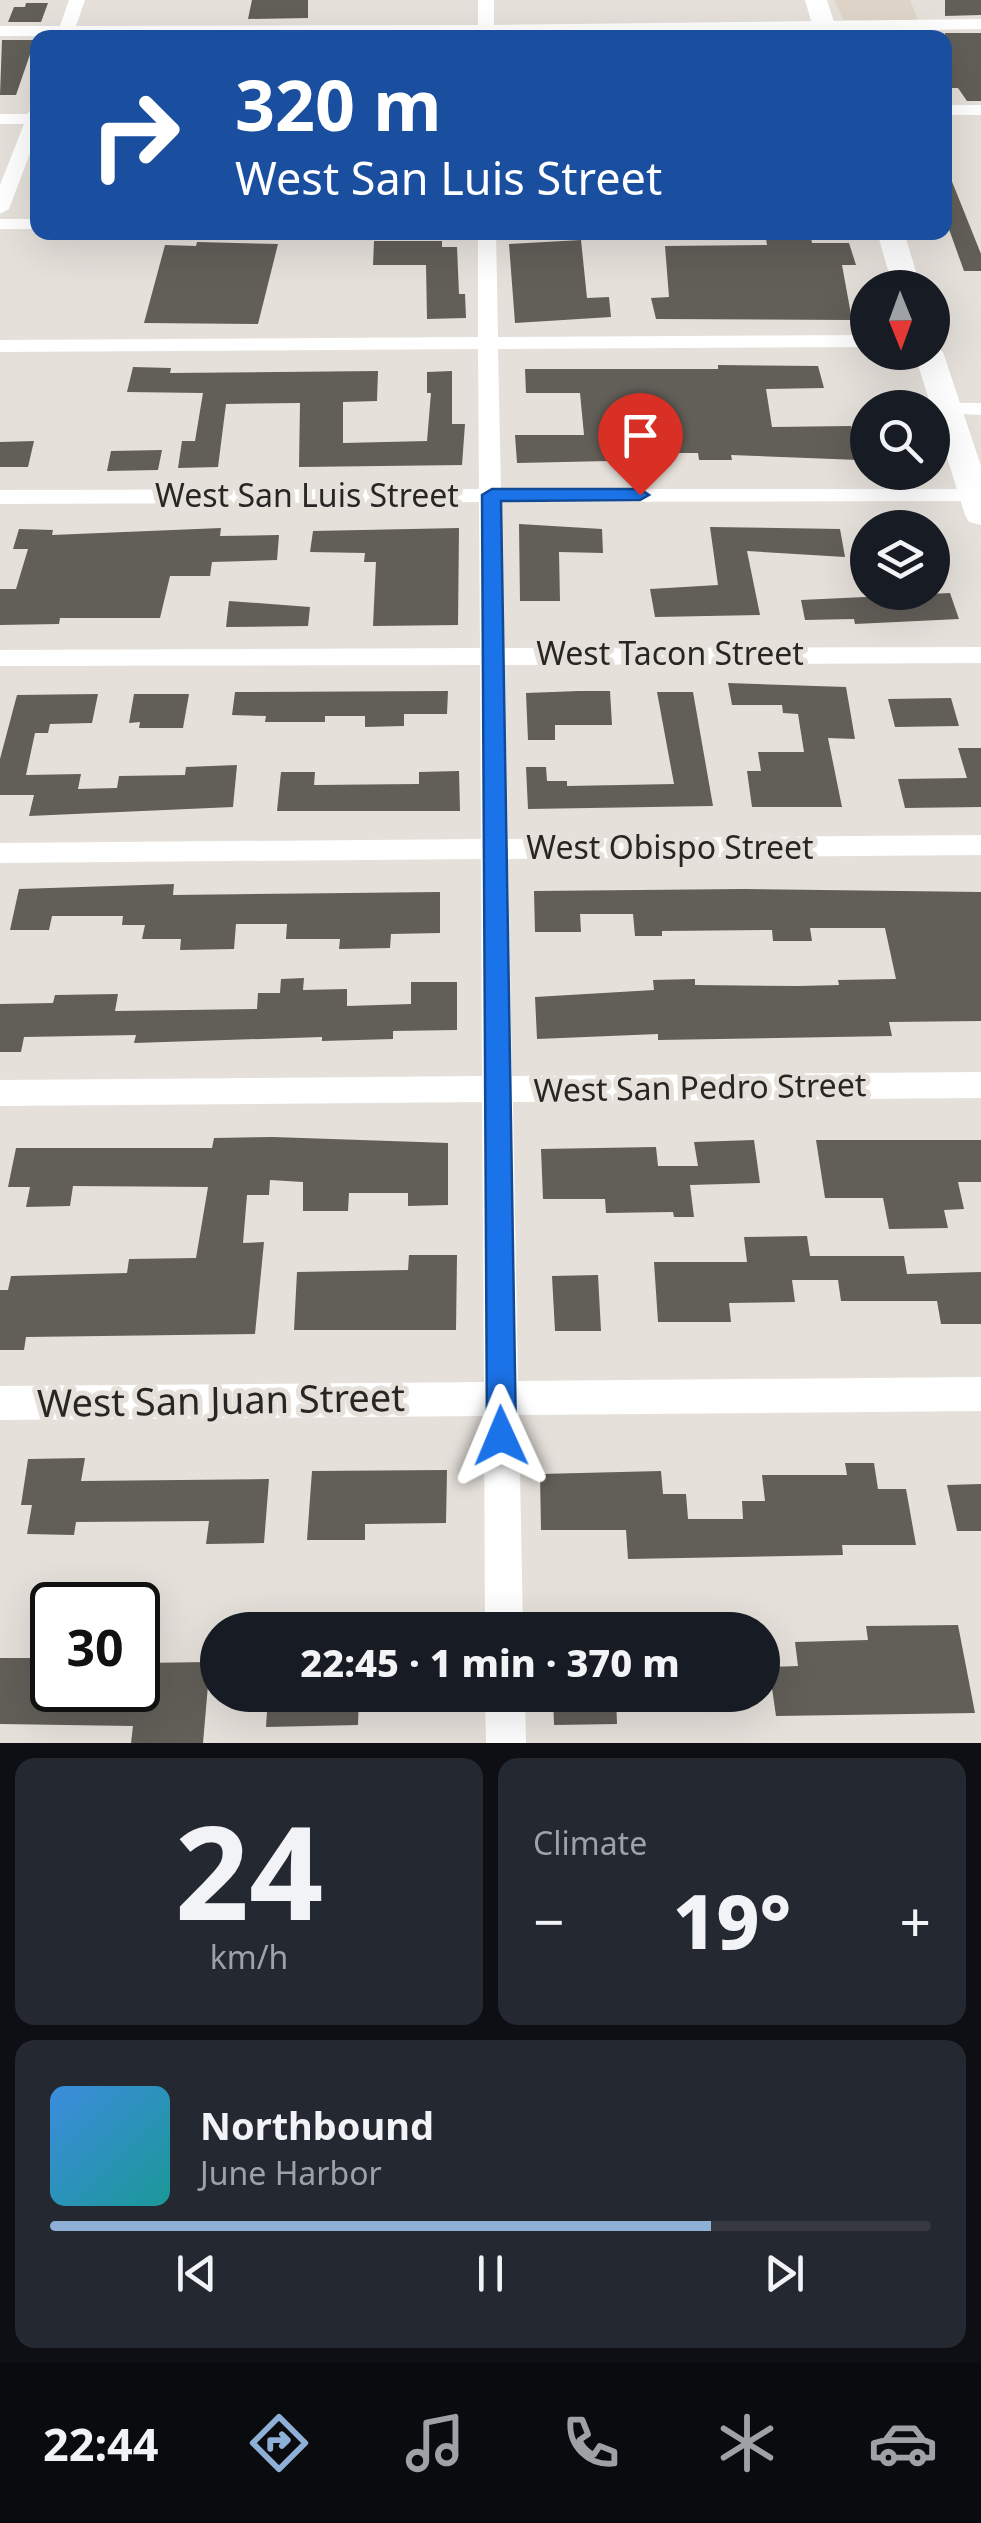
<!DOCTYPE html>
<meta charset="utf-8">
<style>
:root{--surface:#171b24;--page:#242831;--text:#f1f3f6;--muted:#9ea1a6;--line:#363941;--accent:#8eb0d6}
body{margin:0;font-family:"Noto Sans",sans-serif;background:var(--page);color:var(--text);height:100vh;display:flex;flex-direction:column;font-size:38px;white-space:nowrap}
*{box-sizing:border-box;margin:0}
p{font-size:32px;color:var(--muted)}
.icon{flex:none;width:55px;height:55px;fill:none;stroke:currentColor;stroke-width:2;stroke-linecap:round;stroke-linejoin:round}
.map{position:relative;height:1743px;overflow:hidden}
.sheet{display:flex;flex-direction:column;gap:15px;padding:15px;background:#0d0f14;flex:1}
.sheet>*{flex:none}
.banner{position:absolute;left:30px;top:30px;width:922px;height:210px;border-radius:20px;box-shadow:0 10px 40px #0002;background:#1a4fa0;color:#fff;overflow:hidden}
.needle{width:65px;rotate:179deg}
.controls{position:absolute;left:850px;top:270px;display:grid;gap:20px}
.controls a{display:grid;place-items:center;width:100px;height:100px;border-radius:50%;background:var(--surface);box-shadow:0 10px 40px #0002;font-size:50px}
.speed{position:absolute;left:30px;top:1582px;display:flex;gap:20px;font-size:50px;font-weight:700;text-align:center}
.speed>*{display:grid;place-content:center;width:130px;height:130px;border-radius:50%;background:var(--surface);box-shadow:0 10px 40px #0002;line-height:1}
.speed .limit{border:5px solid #111;border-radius:15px;background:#fff;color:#111}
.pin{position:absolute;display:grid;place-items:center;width:85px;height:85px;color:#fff;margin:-102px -42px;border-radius:50% 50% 50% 0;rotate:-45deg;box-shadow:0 0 10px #0007}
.pin .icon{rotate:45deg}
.me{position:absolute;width:110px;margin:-55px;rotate:359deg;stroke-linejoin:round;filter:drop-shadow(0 0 8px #0008)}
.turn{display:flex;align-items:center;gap:35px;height:210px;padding:0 40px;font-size:45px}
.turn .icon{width:130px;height:130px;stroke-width:2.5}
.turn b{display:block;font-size:70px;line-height:85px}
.big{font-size:75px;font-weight:800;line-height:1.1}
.sheet .widget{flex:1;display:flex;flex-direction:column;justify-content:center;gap:15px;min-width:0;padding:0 35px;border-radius:20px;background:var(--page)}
.sheet .dial{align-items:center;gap:0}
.dial b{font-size:130px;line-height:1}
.song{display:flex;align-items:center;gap:30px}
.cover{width:120px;height:120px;border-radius:15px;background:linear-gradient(135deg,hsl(210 70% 55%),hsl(180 70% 35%))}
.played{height:10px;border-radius:5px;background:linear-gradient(90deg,var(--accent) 75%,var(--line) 75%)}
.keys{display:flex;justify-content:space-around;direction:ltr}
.heat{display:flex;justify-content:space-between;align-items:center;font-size:55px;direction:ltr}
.sheet .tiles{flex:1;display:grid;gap:15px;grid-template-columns:1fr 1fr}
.widget:last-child{grid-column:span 2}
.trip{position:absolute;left:200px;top:1612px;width:580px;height:100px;border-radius:50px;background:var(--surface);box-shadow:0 10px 40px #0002;font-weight:800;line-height:100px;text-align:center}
.tab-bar{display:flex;height:160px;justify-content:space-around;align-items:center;background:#090b0e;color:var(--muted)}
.tab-bar .icon{width:70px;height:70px}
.tab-bar .current{color:var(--accent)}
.tab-bar b{font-size:45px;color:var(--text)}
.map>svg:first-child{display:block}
.built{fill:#ded4c8}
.building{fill:#625e58}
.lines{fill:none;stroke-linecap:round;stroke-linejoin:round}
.street{fill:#fff;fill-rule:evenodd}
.secondary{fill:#fff;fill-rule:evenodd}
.route{fill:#1a73e8;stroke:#114b97;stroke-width:2.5}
.labels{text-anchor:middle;stroke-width:10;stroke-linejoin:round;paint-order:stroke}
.street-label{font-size:32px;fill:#282624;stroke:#e5e0da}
.near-street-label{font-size:38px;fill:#282624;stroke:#e5e0da}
</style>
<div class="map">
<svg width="981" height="1743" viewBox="0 0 981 1743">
<rect width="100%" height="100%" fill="#e5e0da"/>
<path class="built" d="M834 0H910L918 21 844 20Z"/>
<path class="building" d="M252 0H308V18L248 19Z
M945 0H981V15L945 16Z
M26 3H48L41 22H8L14 7H25Z
M945 33H981V101H967L958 88H945Z
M2 40H35L16 95H0Z
M945 164 981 254V271H964L945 218Z
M811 238 812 243H849L856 265H842L852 320 656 319 651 298 669 297 665 246 767 245 766 239Z
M581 240 587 298 609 297 611 317 515 323 509 244Z
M374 241H442V247H457L459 294H465L466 318 427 319 426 265H373Z
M197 242 278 244 258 324 144 323 165 245 196 246Z
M718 365 818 366 824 388 766 389 772 427 851 426 859 460 731 455 732 460H699L698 453H656L657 460 517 463 515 435H584L580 393H526L525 369H718Z
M133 367 171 368 170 373 378 371 377 401 343 402V443L427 441 431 393H427V372L452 371V424H465L462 465 299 467 300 403 226 404 218 467 178 468 182 441H195L203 393 127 392Z
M34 441 28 467H0V442Z
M162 450 158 470 107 471 111 451Z
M519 524 602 529 603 553 559 552 560 601H520Z
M710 527 840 529 845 557 747 551 760 615 655 617 650 589 718 585Z
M221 528 220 536 279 535 277 560 212 562 210 576H170L160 618H60L59 624 0 625V589H16L28 549H13L19 529 53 530 52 535Z
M459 528 458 625 373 626 376 562H364L365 553 310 552 313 531Z
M950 593 959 619 855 624 854 619 805 620 801 600Z
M229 601 310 607 308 626 226 627Z
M728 683 846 687 855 739 828 738 842 807H752L747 771H761L758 752H804L798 714 783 713 782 705H732Z
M448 691 447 714H404V726L365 727V716H325V722H265L266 716 232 715 235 692Z
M579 691H610L612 725H555V740H528L526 693Z
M657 692H693L713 806 528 809 526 767H546L547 781H567V786L674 784Z
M98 694 92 723 50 724 48 733H35L26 775 81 774 78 789 117 788 119 776 185 775 186 767 237 765 233 807 29 816 34 795H0V759L17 695Z
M134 694H189L183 728H139L140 722 129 723Z
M951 698 959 726 895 727 888 699Z
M958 748H981V807L905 808 898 779 967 778Z
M459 771 460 811H277L281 772H315L314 785 419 784V772Z
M174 884 173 895 440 892V933L391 934 390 948 339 949 340 939H286L287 924H236L234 949 180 950 181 939H142L145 925H122L123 916H52L49 930H10L19 889Z
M743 889 981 892V1021L889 1022 892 1036 658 1040V1034L537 1039 535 997 654 990 653 980 695 979V985L799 986 839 985 838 980 896 979 885 928H810L812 941H773L772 930 662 931V936H635L633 914H580L581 932H535L534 891Z
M304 978 303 990 347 989V1006L411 1004V982H457V1030L393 1031V1039L322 1041V1037L134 1043 136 1035 24 1037 21 1052H0V1004L53 1003 55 995 118 994 115 1011 257 1009 258 993H280L281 979Z
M273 1137 448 1143V1205L408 1206V1193H349L348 1211H303V1182L270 1180 269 1195H247L243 1243 264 1242 255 1334 26 1337 24 1350H0V1290H8L11 1276 127 1273 129 1259 196 1258 208 1187 73 1186 70 1206 26 1207 30 1187H8L16 1148H212L214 1138Z
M754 1140 760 1183 690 1185 694 1217H674L673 1212 606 1213 605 1199H543L541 1149 656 1147 658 1166H698L694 1142Z
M816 1140H981V1182H958L964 1209 944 1210 948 1228 889 1229 883 1198H825Z
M807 1236 810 1256H904L907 1274 981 1272V1324H941L937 1301H841L838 1280H792L795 1302 729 1303 731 1322H658L654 1262H747L744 1237Z
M409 1255H457L456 1330H294L297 1272 408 1270Z
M598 1275 601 1331H555L552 1276Z
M85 1458 81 1481 269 1479 264 1543 206 1544 209 1521 76 1522 74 1535 27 1534 32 1505H21L28 1459Z
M845 1463H874L878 1489H906L916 1545H842L843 1555 628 1559 626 1530H541L540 1474 661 1471 663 1494H686L688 1519H743L742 1501H765L762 1475H847Z
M447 1470 446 1523 365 1524V1540H307L312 1471Z
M981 1484V1531H957L947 1485Z
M958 1625 975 1713 776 1716 769 1667 798 1666 795 1642 868 1640 866 1626Z
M0 1658H52V1690H138L141 1663 210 1662 203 1743H131L133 1726 0 1724Z
M268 1695H359L358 1725 266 1727Z
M553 1695H616L617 1724 554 1725Z"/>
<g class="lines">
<path class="street" d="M69 0H85L76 26 478 25V0H494V25L981 19V29L494 38 0 36V26H60Z
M38 103V132L9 209 0 214V185L24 124H0V114H27Z
M945 105H981V115H945Z
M0 219H38V229H0Z
M478 232H496L498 337 868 335V347L498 349 501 489H981V499L974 501 501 502 504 648 981 647V663L505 665 508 839 981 835V855L508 859 512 1076 981 1072V1098L513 1102 518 1381 981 1377V1411L519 1415 523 1630H485L484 1416 0 1420V1386L484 1382 482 1102 0 1106V1080L482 1076 481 859 0 863V843L481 839 480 665 0 666V650L480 648 479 502 0 504V490L479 489 478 349 0 352V340L478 337Z
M947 403H981V415L940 413V405Z
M485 1695H525L526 1743H486Z"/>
<path class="secondary" d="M805 0H827L839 38H816Z
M877 232H904L921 288H893Z
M932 344 943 352 981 466V525L969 522 965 515 914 352H932Z"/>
</g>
<path class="route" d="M492 489H640L649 495 640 500 501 501 516 1436 512 1447 501 1451 491 1447 487 1436 482 495Z"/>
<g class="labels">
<g class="street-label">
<text x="307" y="507">West San Luis Street</text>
<text x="670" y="665">West Tacon Street</text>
<text x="670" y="859">West Obispo Street</text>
<text transform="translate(700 1088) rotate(-1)" y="11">West San Pedro Street</text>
</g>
<g class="near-street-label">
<text transform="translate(221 1401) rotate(-1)" y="13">West San Juan Street</text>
</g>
</g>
</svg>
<div class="controls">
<a><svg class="needle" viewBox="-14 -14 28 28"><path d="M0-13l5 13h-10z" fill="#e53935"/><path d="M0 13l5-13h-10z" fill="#9ea1a6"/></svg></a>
<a><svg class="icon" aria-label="search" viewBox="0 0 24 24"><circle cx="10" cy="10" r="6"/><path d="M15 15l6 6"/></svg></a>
<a><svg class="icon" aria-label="layers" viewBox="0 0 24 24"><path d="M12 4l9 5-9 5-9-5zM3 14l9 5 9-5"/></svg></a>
</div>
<div class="speed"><div class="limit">30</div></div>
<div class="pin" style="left:640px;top:495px;background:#d93025"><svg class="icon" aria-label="arrive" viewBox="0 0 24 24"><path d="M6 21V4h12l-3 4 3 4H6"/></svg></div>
<svg class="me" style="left:501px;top:1436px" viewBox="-20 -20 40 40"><path d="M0-17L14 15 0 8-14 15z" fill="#1a73e8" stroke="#fff" stroke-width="4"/></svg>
<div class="trip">22:45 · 1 min · 370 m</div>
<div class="banner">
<div class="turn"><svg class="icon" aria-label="right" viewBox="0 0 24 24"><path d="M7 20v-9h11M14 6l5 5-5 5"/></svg><div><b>320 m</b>West San Luis Street</div></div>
</div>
</div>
<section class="sheet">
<div class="tiles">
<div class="widget dial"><b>24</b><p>km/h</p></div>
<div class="widget"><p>Climate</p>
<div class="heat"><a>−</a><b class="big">19°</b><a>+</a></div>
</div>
<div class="widget">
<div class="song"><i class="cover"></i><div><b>Northbound</b><p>June Harbor</p></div></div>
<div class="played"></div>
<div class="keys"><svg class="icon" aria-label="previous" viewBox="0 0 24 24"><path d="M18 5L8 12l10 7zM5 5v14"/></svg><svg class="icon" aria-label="pause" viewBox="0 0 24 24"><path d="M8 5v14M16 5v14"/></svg><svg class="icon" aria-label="next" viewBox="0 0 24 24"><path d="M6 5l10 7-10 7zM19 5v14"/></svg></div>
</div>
</div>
</section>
<nav class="tab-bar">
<b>22:44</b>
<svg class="icon current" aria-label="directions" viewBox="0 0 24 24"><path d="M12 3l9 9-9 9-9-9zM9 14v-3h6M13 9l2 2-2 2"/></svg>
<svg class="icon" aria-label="music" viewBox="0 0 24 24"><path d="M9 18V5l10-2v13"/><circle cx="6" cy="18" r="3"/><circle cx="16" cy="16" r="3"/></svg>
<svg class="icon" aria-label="phone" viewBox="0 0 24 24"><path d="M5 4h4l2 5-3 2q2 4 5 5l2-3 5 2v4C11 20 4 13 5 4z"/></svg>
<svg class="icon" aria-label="climate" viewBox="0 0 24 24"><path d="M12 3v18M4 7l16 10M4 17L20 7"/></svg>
<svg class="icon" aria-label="car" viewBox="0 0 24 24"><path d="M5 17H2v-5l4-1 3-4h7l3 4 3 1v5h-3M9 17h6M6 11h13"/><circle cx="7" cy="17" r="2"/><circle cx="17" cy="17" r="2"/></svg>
</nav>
